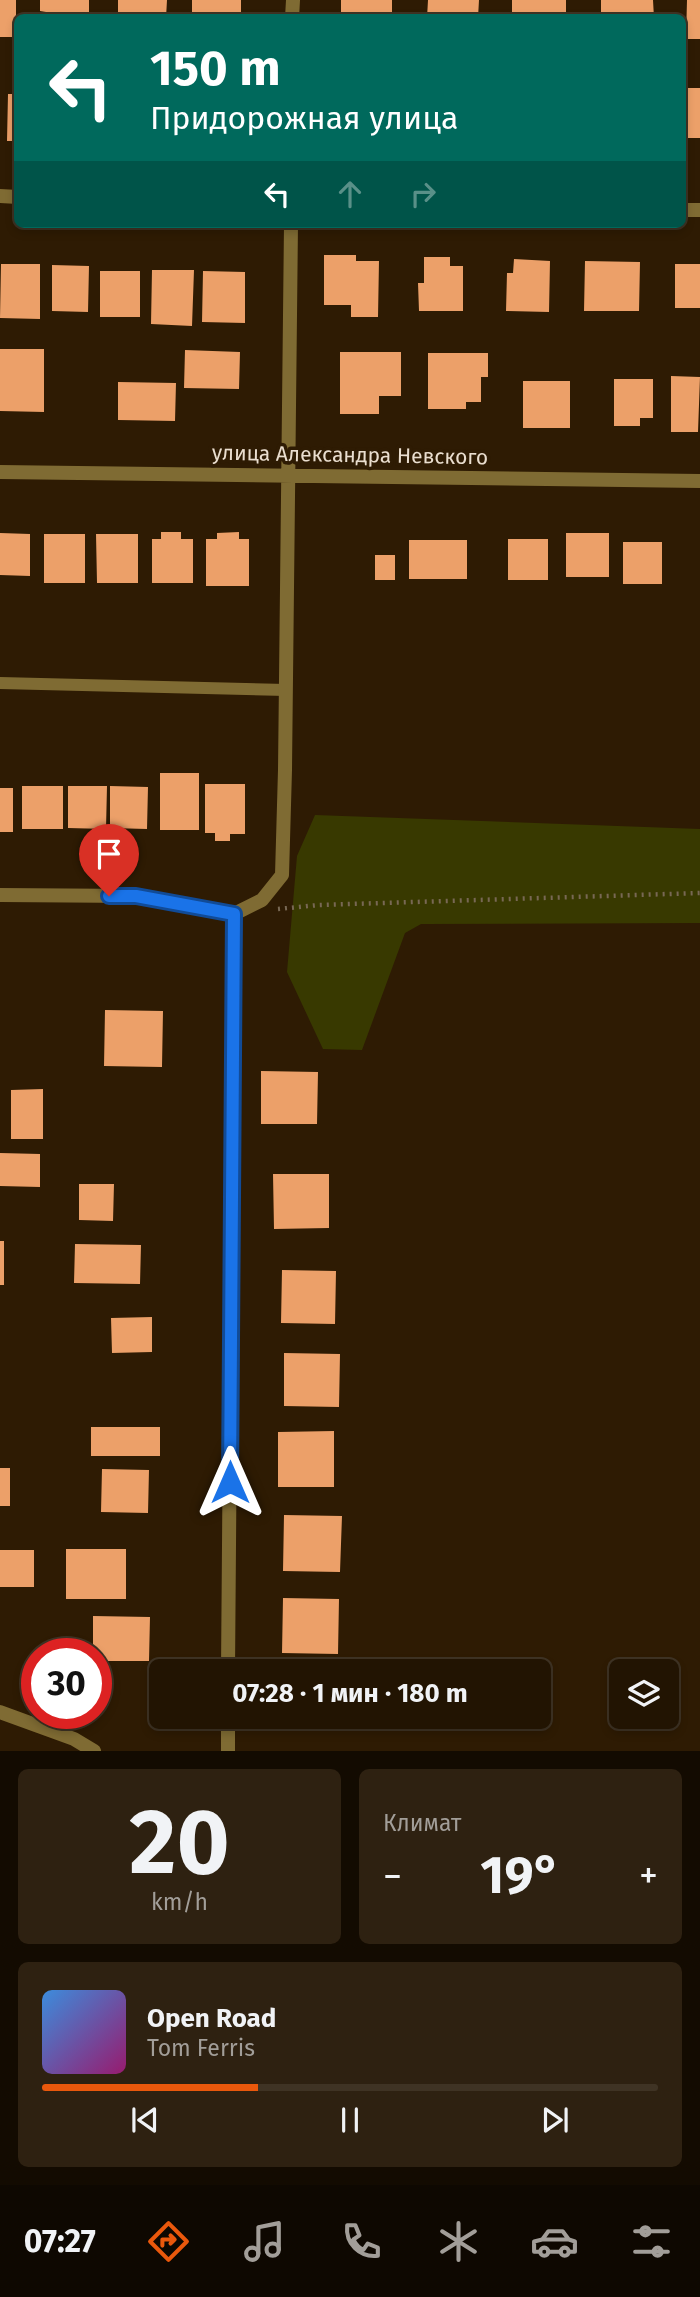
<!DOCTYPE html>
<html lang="ru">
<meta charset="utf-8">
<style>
:root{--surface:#221402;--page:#2e2111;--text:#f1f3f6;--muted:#a29e99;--line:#3f3324;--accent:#ea580c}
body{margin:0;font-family:"Fira Sans",sans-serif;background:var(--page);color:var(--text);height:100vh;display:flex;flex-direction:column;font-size:26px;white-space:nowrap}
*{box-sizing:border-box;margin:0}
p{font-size:23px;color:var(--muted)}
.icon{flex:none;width:38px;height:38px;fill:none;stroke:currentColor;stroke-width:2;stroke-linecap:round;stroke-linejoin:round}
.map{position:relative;height:1751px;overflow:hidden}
.panel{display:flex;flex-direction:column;gap:18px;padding:18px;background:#130b01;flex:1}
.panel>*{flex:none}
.hud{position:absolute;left:14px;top:14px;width:672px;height:214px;border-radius:10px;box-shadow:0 4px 10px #0003,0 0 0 2px var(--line);background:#00695c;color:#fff;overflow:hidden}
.fabs{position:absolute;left:609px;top:1659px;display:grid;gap:14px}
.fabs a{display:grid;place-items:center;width:70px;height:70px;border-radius:10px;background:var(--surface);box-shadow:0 4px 10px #0003,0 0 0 2px var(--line);font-size:35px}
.speed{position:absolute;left:21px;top:1638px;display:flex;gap:14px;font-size:35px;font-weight:700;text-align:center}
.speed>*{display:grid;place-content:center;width:91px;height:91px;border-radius:50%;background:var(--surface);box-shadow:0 4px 10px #0003,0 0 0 2px var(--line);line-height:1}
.speed .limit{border:10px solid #d22;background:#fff;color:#111}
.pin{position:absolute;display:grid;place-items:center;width:60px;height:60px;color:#fff;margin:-72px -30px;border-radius:50% 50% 50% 0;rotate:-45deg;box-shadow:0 0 7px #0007}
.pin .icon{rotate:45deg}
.me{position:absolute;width:77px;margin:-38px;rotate:0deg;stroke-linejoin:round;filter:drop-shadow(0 0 5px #0008)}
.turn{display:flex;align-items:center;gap:24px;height:147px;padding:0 21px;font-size:32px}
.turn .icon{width:91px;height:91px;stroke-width:2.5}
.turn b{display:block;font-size:49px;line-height:60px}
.lanes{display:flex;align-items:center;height:66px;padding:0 21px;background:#0003;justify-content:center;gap:35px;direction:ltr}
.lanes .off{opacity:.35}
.big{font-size:52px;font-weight:700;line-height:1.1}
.panel .card{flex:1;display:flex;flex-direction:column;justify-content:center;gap:10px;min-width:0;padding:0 24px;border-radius:10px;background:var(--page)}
.panel .dial{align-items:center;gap:0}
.dial b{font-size:91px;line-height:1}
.song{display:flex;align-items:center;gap:21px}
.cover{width:84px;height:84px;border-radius:10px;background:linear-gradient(135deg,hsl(210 70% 55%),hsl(320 70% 35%))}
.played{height:7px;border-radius:4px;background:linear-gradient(90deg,var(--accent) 35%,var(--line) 35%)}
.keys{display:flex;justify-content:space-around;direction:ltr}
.heat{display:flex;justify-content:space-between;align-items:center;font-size:38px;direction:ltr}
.panel .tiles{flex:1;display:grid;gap:18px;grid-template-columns:1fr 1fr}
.card:last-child{grid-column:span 2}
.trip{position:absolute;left:149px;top:1659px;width:402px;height:70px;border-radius:10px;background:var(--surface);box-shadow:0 4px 10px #0003,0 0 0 2px var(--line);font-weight:700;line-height:70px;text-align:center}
.tab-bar{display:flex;height:112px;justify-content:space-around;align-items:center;background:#0e0801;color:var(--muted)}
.tab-bar .icon{width:49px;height:49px}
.tab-bar .on{color:var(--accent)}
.tab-bar b{font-size:32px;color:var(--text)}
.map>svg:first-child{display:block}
.green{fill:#383900}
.building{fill:#eca069}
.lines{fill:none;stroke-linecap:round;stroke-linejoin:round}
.path{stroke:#786854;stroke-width:4.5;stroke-dasharray:2 5;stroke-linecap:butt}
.service{stroke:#7f6b33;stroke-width:12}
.minor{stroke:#7f6b33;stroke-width:14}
.route-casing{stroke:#114b97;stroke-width:18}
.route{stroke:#1a73e8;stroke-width:12}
.labels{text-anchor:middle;stroke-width:7;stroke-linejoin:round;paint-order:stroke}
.street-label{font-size:21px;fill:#eadecf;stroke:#2e1b03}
</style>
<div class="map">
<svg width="700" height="1751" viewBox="0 0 700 1751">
<rect width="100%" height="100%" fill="#2e1b03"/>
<path class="green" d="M315 815 700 829V923L421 924 405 933 362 1050 323 1049 287 972 297 856Z"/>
<path class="building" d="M0 0H16V37H0Z
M40 0H89V18H46V12L40 11Z
M118 0H167L166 18H118Z
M192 0H241V18H192Z
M341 0H392V18H341Z
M428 0H479L478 18H427Z
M512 0H566V18H512Z
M601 0H653L654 18H601Z
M687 0H700V39H686Z
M682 88H700V138H682Z
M8 94H18V141H7Z
M324 255H356V261H379L378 317H351V305H324Z
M424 257H450V266H463V311H419L418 283H424Z
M514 259 550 261 549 312 506 311 507 273H513Z
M585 261 640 262 639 311H584Z
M1 264H40V319L0 318Z
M675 264H700V308H675Z
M52 265 89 266 88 312 52 311Z
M152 270H194L192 326 151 324Z
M100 271H140V317H100Z
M203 271 245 272V323L202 322Z
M0 349H44V412L0 411Z
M185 350 240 352 239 389 184 388Z
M340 352H401V396H379V414H340Z
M428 353H488V377H481V402H466V409H428Z
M671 376 700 377 698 432H671Z
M614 379H653V418H640V426H614Z
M523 381H570V428H523Z
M118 382 176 383 175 421 118 420Z
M161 532H181V539H193V583H152V539H161Z
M239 532V539H249V586H206V539H217V533Z
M0 533 30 534V576L0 575Z
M566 533H609V577H566Z
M44 534H85V583H44Z
M96 534H138V583H97Z
M508 539H548V580H508Z
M409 540H467V579H409Z
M623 542H662V584H623Z
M375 555H395V580H375Z
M160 773H199V830H160Z
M205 784H245V834H230V841H215V833H205Z
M22 786H63V829H22Z
M68 786H107L106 829 68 828Z
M110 786 148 787 147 829 110 828Z
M0 788H13V832H0Z
M105 1010 163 1011 162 1067 104 1066Z
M261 1071 318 1072 317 1124H261Z
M43 1089V1139H11V1090Z
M0 1153 40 1154V1187L0 1186Z
M273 1174H329V1228L274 1229Z
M79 1184H114L113 1221 79 1220Z
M0 1241H4V1285H0Z
M75 1244 141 1245 140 1284 74 1283Z
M282 1270 336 1271 335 1324 281 1323Z
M152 1317V1352L112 1353 111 1318Z
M284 1353 340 1354 339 1407 284 1406Z
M91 1427H160V1456H91Z
M334 1431V1487H278V1432Z
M0 1468H10V1506H0Z
M102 1469 149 1470 148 1513 101 1512Z
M284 1515 342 1516 340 1572 283 1571Z
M66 1549H126V1599H66Z
M0 1550H34V1587H0Z
M283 1598 339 1599 338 1654 282 1653Z
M93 1616 150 1617 149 1661H96V1654H93Z
M281 1717H340V1729L281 1728Z"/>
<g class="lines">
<path class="path" d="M278 909 319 905 700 893"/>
<path class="service" d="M0 683 286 690"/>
<path class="minor" d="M292 18 293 0
M0 196 18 197
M682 210H700
M0 472 700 481
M0 895 136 896 234 914
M234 914 262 900 282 875 285 770 291 224
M228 1671 234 914
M0 1712 74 1739 94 1751
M228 1717V1751"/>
</g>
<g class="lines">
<defs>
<path id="route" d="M109 896H136L234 914 230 1482"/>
</defs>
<use href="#route" class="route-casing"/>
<use href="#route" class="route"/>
</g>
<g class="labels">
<g class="street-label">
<text transform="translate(350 455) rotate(1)" y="7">улица Александра Невского</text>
</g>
</g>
</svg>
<div class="fabs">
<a><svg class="icon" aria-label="layers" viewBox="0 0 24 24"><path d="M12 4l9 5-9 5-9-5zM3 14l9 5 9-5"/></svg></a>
</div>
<div class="speed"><div class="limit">30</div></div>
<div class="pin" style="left:109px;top:896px;background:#d93025"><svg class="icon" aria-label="arrive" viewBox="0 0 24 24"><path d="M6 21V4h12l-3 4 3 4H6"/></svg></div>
<svg class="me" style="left:230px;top:1482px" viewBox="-20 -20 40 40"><path d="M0-17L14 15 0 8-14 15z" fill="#1a73e8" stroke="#fff" stroke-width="4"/></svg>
<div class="trip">07:28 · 1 мин · 180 m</div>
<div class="hud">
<div class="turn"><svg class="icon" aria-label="left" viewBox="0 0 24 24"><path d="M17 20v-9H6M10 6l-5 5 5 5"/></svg><div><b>150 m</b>Придорожная улица</div></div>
<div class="lanes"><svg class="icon" aria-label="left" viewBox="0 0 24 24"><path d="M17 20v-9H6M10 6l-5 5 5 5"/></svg><svg class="icon off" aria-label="ahead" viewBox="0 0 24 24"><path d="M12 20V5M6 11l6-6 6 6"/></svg><svg class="icon off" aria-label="right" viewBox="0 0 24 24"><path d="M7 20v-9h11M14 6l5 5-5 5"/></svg></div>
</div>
</div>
<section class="panel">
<div class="tiles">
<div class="card dial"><b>20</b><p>km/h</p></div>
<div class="card"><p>Климат</p>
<div class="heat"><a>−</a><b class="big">19°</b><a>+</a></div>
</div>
<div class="card">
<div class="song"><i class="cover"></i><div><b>Open Road</b><p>Tom Ferris</p></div></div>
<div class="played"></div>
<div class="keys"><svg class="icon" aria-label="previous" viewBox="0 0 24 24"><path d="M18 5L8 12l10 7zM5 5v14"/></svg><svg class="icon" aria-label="pause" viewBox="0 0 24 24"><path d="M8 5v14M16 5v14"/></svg><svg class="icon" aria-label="next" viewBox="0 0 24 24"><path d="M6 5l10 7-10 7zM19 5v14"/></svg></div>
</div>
</div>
</section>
<nav class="tab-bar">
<b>07:27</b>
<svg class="icon on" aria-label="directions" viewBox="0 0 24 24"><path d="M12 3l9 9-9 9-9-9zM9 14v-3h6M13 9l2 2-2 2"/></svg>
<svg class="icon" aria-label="music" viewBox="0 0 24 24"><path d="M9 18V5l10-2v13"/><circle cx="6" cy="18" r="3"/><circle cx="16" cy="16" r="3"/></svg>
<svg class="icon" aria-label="phone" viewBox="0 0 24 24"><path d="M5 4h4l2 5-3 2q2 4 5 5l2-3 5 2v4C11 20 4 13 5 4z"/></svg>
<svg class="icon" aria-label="climate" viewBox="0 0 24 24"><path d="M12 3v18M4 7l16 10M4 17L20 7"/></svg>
<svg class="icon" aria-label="car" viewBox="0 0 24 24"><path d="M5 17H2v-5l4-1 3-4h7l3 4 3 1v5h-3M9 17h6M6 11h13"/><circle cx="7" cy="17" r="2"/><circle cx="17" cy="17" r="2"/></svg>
<svg class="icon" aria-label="filters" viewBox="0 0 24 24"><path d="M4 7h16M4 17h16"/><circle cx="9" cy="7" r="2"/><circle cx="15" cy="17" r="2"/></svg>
</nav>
